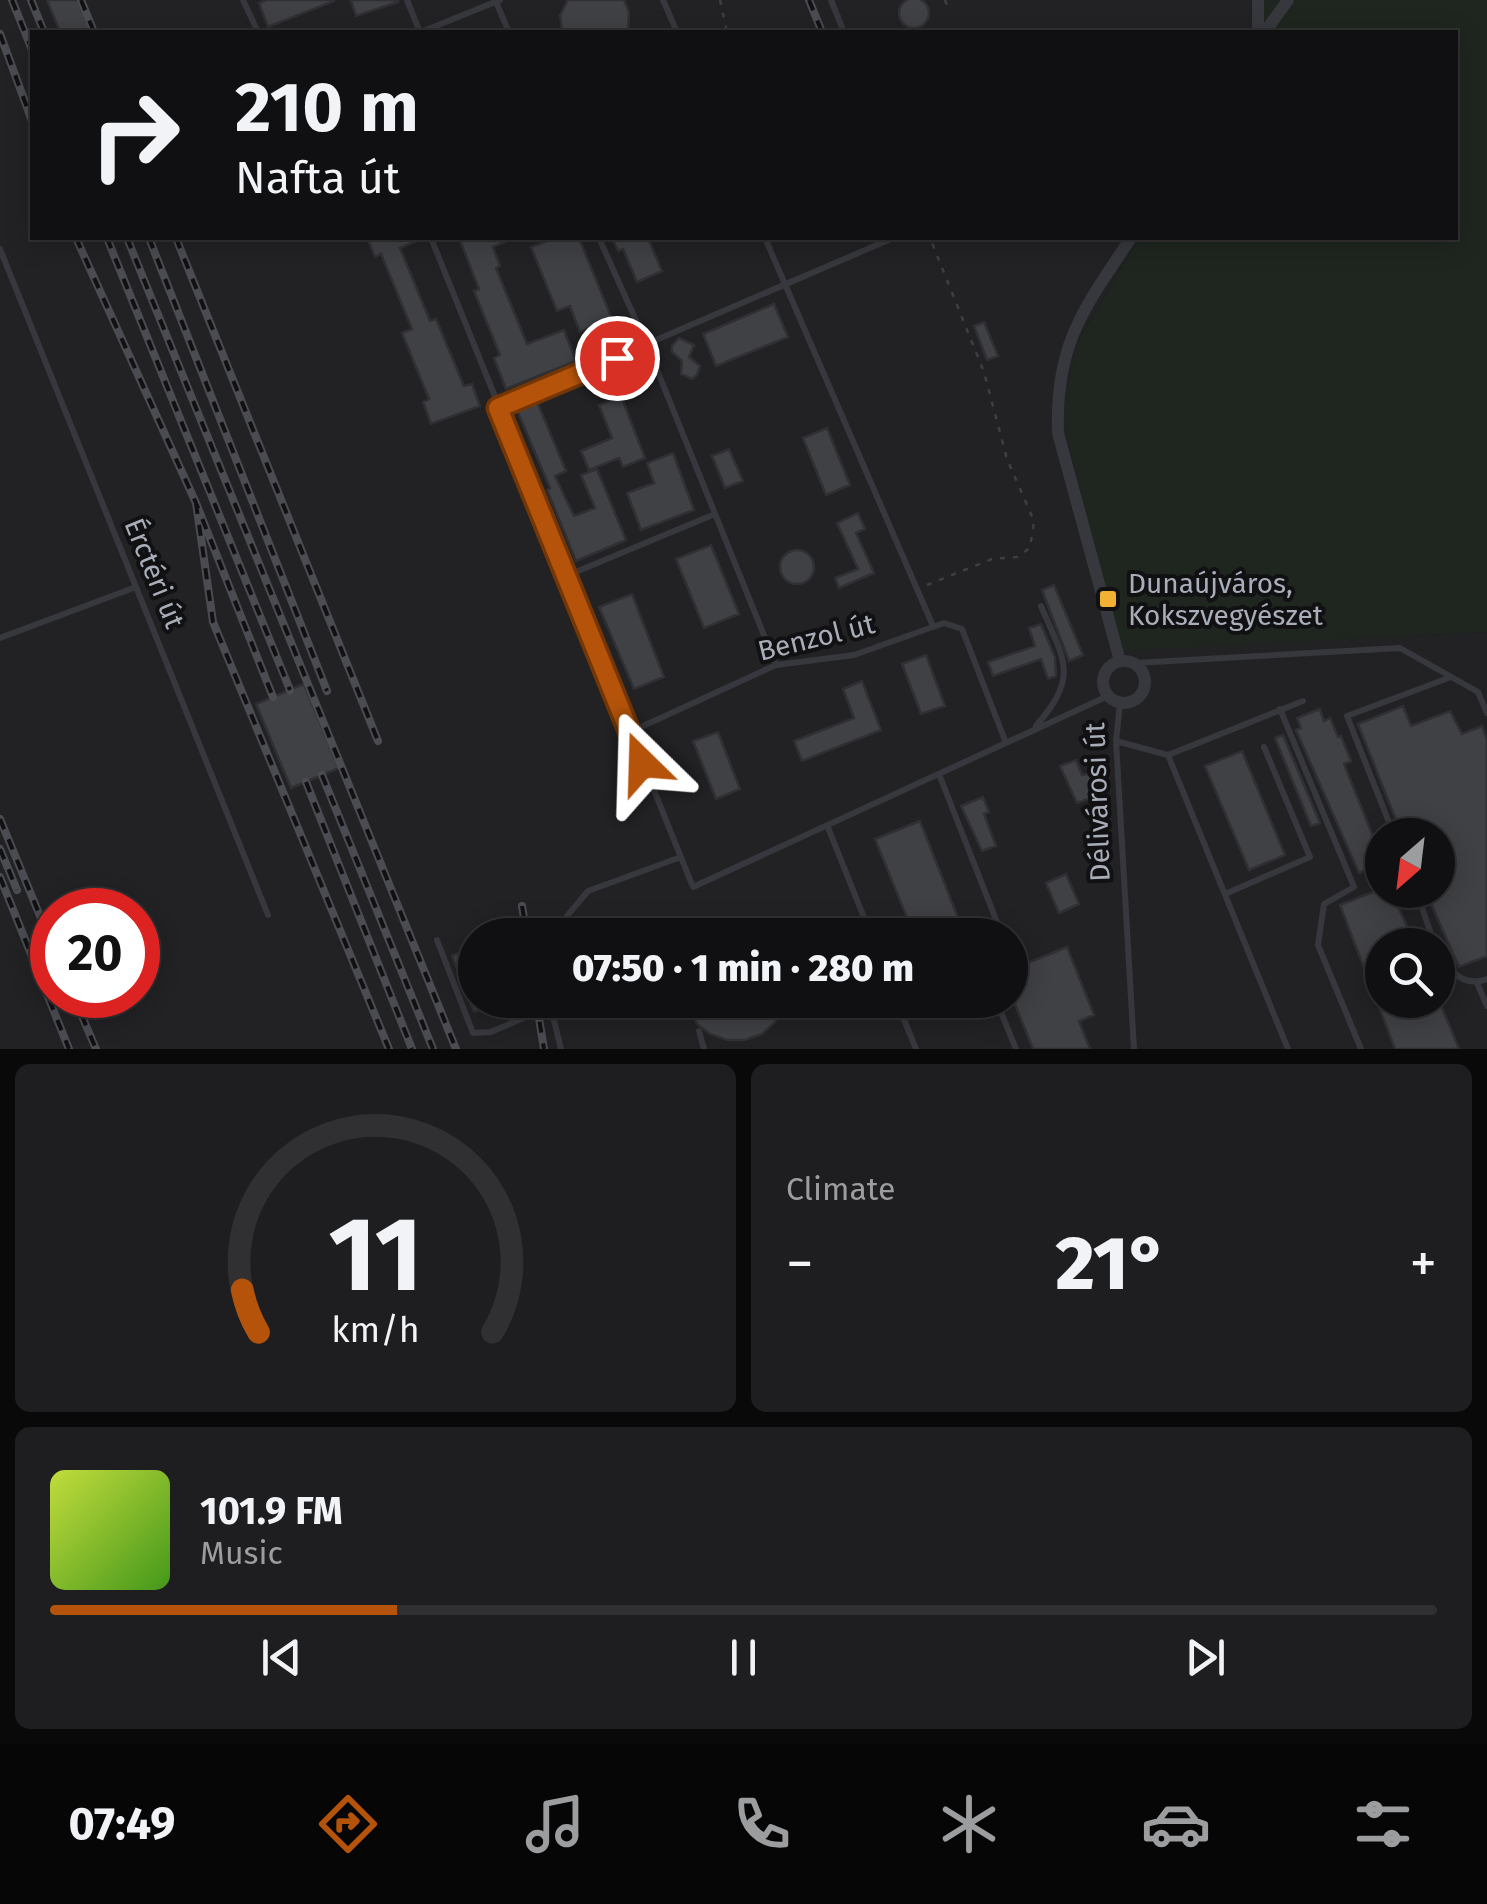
<!DOCTYPE html>
<meta charset="utf-8">
<style>
:root{--surface:#101012;--page:#1e1e20;--text:#f1f3f6;--muted:#9c9d9f;--line:#303032;--accent:#b45309}
body{margin:0;font-family:"Fira Sans",sans-serif;background:var(--page);color:var(--text);height:100vh;display:flex;flex-direction:column;font-size:38px;white-space:nowrap}
*{box-sizing:border-box;margin:0}
p{font-size:32px;color:var(--muted)}
.icon{flex:none;width:55px;height:55px;fill:none;stroke:currentColor;stroke-width:2;stroke-linecap:round;stroke-linejoin:round}
.map{position:relative;height:1049px;overflow:hidden}
.details{display:flex;flex-direction:column;gap:15px;padding:15px;background:#09090a;flex:1}
.details>*{flex:none}
.banner{position:absolute;left:30px;top:30px;width:1428px;height:210px;border-radius:0px;box-shadow:0 5px 25px #0003,0 0 0 2px var(--line);background:#101012;color:var(--text);overflow:hidden}
.needle{width:65px;rotate:208deg}
.tools{position:absolute;left:1365px;top:818px;display:grid;gap:20px}
.tools a{display:grid;place-items:center;width:90px;height:90px;border-radius:50%;background:var(--surface);box-shadow:0 5px 25px #0003,0 0 0 2px var(--line);font-size:50px}
.speed{position:absolute;left:30px;top:888px;display:flex;gap:20px;font-size:50px;font-weight:700;text-align:center}
.speed>*{display:grid;place-content:center;width:130px;height:130px;border-radius:50%;background:var(--surface);box-shadow:0 5px 25px #0003,0 0 0 2px var(--line);line-height:1}
.speed .limit{border:15px solid #d22;background:#fff;color:#111}
.pin{position:absolute;display:grid;place-items:center;width:85px;height:85px;color:#fff;margin:-42px;border:5px solid #fff;border-radius:50%;box-shadow:0 2px 10px #0007}
.me{position:absolute;width:110px;margin:-55px;rotate:338deg;stroke-linejoin:round;filter:drop-shadow(0 0 8px #0008)}
.turn{display:flex;align-items:center;gap:35px;height:210px;padding:0 40px;font-size:45px}
.turn .icon{width:130px;height:130px;stroke-width:2.5}
.turn b{display:block;font-size:70px;line-height:85px}
.big{font-size:75px;font-weight:800;line-height:1.1}
.details .widget{flex:1;display:flex;flex-direction:column;justify-content:center;gap:15px;min-width:0;padding:0 35px;border-radius:15px;background:var(--page)}
.details .dial{align-items:center;gap:0}
.dial svg{height:260px;overflow:visible;fill:none;stroke:var(--line);stroke-width:7;stroke-linecap:round;text-anchor:middle}
.dial text{fill:var(--text);stroke:none}
.song{display:flex;align-items:center;gap:30px}
.cover{width:120px;height:120px;border-radius:15px;background:linear-gradient(135deg,hsl(70 70% 55%),hsl(100 70% 35%))}
.played{height:10px;border-radius:5px;background:linear-gradient(90deg,var(--accent) 25%,var(--line) 25%)}
.keys{display:flex;justify-content:space-around;direction:ltr}
.heat{display:flex;justify-content:space-between;align-items:center;font-size:55px;direction:ltr}
.details .tiles{flex:1;display:grid;gap:15px;grid-template-columns:1fr 1fr}
.widget:last-child{grid-column:span 2}
.trip{position:absolute;left:458px;top:918px;width:570px;height:100px;border-radius:50px;background:var(--surface);box-shadow:0 5px 25px #0003,0 0 0 2px var(--line);font-weight:800;line-height:100px;text-align:center}
.dock{display:flex;height:160px;justify-content:space-around;align-items:center;background:#060607;color:var(--muted)}
.dock .icon{width:70px;height:70px}
.dock .on{color:var(--accent)}
.dock b{font-size:45px;color:var(--text)}
.map>svg:first-child{display:block}
.built{fill:#222225;fill-rule:evenodd}
.green{fill:#1e261f}
.building{fill:#404145;stroke:#303034;stroke-width:2.5}
.lines{fill:none;stroke-linecap:round;stroke-linejoin:round}
.path{stroke:#3d3f44;stroke-width:2.5;stroke-dasharray:5 8;stroke-linecap:butt}
.service{stroke:#37383d;stroke-width:6}
.minor{stroke:#37383d;stroke-width:12}
.rail-casing{stroke:#4a4c52;stroke-width:8}
.rail{stroke:#111113;stroke-width:4;stroke-dasharray:11;stroke-linecap:butt}
.route-casing{stroke:#753606;stroke-width:25}
.route{stroke:#b45309;stroke-width:18}
.poi-dot{fill:#f2b134;stroke:#111113;stroke-width:4}
.labels{text-anchor:middle;stroke-width:8;stroke-linejoin:round;paint-order:stroke}
.street-label{font-size:28px;fill:#a8adb8;stroke:#111113}
.poi-label{font-size:28px;fill:#a8adb8;stroke:#111113;text-anchor:start}
</style>
<div class="map">
<svg width="1487" height="1049" viewBox="0 0 1487 1049">
<rect width="100%" height="100%" fill="#161618"/>
<path class="built" d="M0 0H1251L1253 32H32V238H1139L1078 341 1119 650 1487 632V1049H0ZM1382 835H1438V890H1382ZM52 910H138V995H52ZM475 935H1010V1000H475ZM1382 945H1438V1000H1382Z"/>
<path class="green" d="M1251 0H1487V632L1119 651 1062 414 1078 341 1139 238H1455V32H1253Z"/>
<path class="building" d="M899 13a15 15 0 1 1 30 0a15 15 0 1 1-30 0Z
M47 0H78L91 32H60Z
M266 0H334V1L268 27 259 3Z
M351 0H398V2L356 16Z
M568 0H624L629 12 628 32H562L560 15Z
M367 238H424L400 248 430 321 436 319 464 386 472 384 480 406 431 424 423 402 429 399 402 333 412 329 381 254 375 257Z
M459 238H514L493 247 500 266 496 268 527 344 564 330 576 361 506 389 494 358 500 355 474 291 479 289Z
M555 238H579L612 319 580 332 570 306 557 311 531 247Z
M612 238H648L662 271 637 282 623 249 618 251Z
M774 304 788 337 716 366 703 334Z
M984 322 998 356 987 360 974 326Z
M679 338 694 345 689 357 700 366 697 375 692 379 681 374 682 361 672 352V346Z
M620 363 629 383 618 388 645 458 623 467 619 458 589 470 581 451 612 438 599 405 612 400 600 372Z
M536 399 566 471 555 476 574 516 595 508 581 475 597 469 626 540 576 561 547 490 550 488 516 408Z
M827 428 850 485 826 495 803 438Z
M729 449 743 481 725 488 712 456Z
M673 453 694 510 641 530 627 493 654 483 647 463Z
M858 513 865 529 856 533 874 573 839 588 835 578 858 569 837 523Z
M711 545 739 614 704 628 676 559Z
M780 567a17 17 0 1 1 34 0a17 17 0 1 1-34 0Z
M1054 585 1083 655 1069 661 1042 590Z
M632 594 664 677 634 689 599 607Z
M1041 624 1055 657 1056 676 1048 679 1041 659 993 676 988 662 1035 646 1029 628Z
M926 655 945 706 921 714 902 664Z
M862 681 881 730 802 761 794 741 854 718 843 689Z
M304 684 339 768 291 788 256 704Z
M1403 706 1411 726 1450 711 1462 734 1482 726 1487 739V956L1459 967 1425 890H1438V835H1402L1358 724Z
M1320 709 1324 721 1330 718 1338 737 1341 736 1351 761 1344 764 1382 859V864L1359 873 1296 730 1301 728 1297 718Z
M718 732 740 789 716 799 693 741Z
M1283 735 1320 823 1311 826 1275 738Z
M1242 751 1285 855 1249 870 1205 766Z
M1076 760 1082 775 1104 772 1107 792 1089 795 1091 798 1077 803 1060 766Z
M983 797 989 812 984 814 996 846 982 851 961 806Z
M920 821 959 920 914 935 875 839Z
M1066 874 1079 904 1059 913 1046 883Z
M1378 890H1390L1416 945H1382V1000H1439L1459 1049H1395L1340 905Z
M475 946V1000L502 1001 474 1012 452 956Z
M1067 947 1094 1015 1079 1021 1090 1049H1033L1010 992V970Z
M686 1000H786L775 1022 762 1034 745 1040H727L710 1034 697 1024Z"/>
<g class="lines">
<path class="path" d="M720 0 727 32
M945 0 948 8
M927 585 992 559 1017 557 1030 548 1034 521 1007 459 984 372 930 238"/>
<path class="service" d="M243 0 258 32
M407 0 420 32
M663 0 677 32
M831 0 844 32
M496 2 509 32
M421 32 500 0
M431 238 693 887 1108 696
M599 238 647 345 776 665
M765 238 933 626
M0 249 268 915
M498 408 893 238
M566 576 715 514
M0 638 136 587
M1135 663 1400 648 1478 692 1487 713
M1120 704 1116 741 1134 1049
M1280 709 1354 887 1324 904 1318 945 1361 1049
M1036 726C1079 676 1065 662 1041 606
M630 732 776 665 854 655 944 623 962 629 1006 743
M1116 741 1168 755 1288 1049
M1168 755 1303 701
M939 774 1002 935
M827 825 871 935
M1394 835 1347 716 1451 677
M1416 890C1428 920 1442 996 1487 979
M1225 894 1310 857 1264 747
M551 935 588 891 681 857
M437 940 473 1033 491 1032 551 1006
M1477 983 1487 1006
M549 1000 561 1049
M896 1000 916 1049
M996 1000 1016 1049
M699 1031 704 1049"/>
<path class="minor" d="M1258 0V32
M1265 32 1288 0
M1120 661 1058 433C1055 344 1084 308 1131 238
M1103 682a21 21 0 1 1 42 0a21 21 0 1 1-42 0Z"/>
<defs>
<path id="rail" d="M12 0 32 50
M31 0 44 32
M81 0 94 32
M809 0 822 32
M0 34 32 121
M76 238 196 503 273 697
M107 238 290 690
M127 238 456 1049
M149 238 327 691
M176 238 378 741
M196 503 213 622 389 1049
M322 775 433 1049
M306 782 412 1049
M0 819 52 945
M0 849 17 890
M0 877 69 1049
M522 906 527 935
M73 995 96 1049
M536 1000 544 1049"/>
</defs>
<use href="#rail" class="rail-casing"/>
<use href="#rail" class="rail"/>
</g>
<g class="lines">
<defs>
<path id="route" d="M617 358 498 408 642 763"/>
</defs>
<use href="#route" class="route-casing"/>
<use href="#route" class="route"/>
</g>
<rect class="poi-dot" x="1098" y="589" width="20" height="20" rx="5"/>
<g class="labels">
<g class="street-label">
<text transform="translate(155 573) rotate(68)" y="10">Érctéri út</text>
<text transform="translate(816 637) rotate(-14)" y="10">Benzol út</text>
<text transform="translate(1097 802) rotate(-92)" y="10">Délivárosi út</text>
</g>
<g class="poi-label">
<text x="1128" y="593">Dunaújváros,<tspan x="1128" dy="32">Kokszvegyészet</tspan></text>
</g>
</g>
</svg>
<div class="tools">
<a><svg class="needle" viewBox="-14 -14 28 28"><path d="M0-13l5 13h-10z" fill="#e53935"/><path d="M0 13l5-13h-10z" fill="#9c9d9f"/></svg></a>
<a><svg class="icon" aria-label="search" viewBox="0 0 24 24"><circle cx="10" cy="10" r="6"/><path d="M15 15l6 6"/></svg></a>
</div>
<div class="speed"><div class="limit">20</div></div>
<div class="pin" style="left:617px;top:358px;background:#d93025"><svg class="icon" aria-label="arrive" viewBox="0 0 24 24"><path d="M6 21V4h12l-3 4 3 4H6"/></svg></div>
<svg class="me" style="left:642px;top:763px" viewBox="-20 -20 40 40"><path d="M0-17L14 15 0 8-14 15z" fill="#b45309" stroke="#fff" stroke-width="4"/></svg>
<div class="trip">07:50 · 1 min · 280 m</div>
<div class="banner">
<div class="turn"><svg class="icon" aria-label="right" viewBox="0 0 24 24"><path d="M7 20v-9h11M14 6l5 5-5 5"/></svg><div><b>210 m</b>Nafta út</div></div>
</div>
</div>
<section class="details">
<div class="tiles">
<div class="widget dial"><svg viewBox="0 0 100 80">
<path d="M14 69A42 42 0 1 1 86 69"/>
<path d="M14 69A42 42 0 0 1 9 56" stroke="#b45309"/>
<text x="50" y="56" font-size="32" font-weight="700">11</text>
<text x="50" y="72" font-size="11">km/h</text>
</svg></div>
<div class="widget"><p>Climate</p>
<div class="heat"><a>−</a><b class="big">21°</b><a>+</a></div>
</div>
<div class="widget">
<div class="song"><i class="cover"></i><div><b>101.9 FM</b><p>Music</p></div></div>
<div class="played"></div>
<div class="keys"><svg class="icon" aria-label="previous" viewBox="0 0 24 24"><path d="M18 5L8 12l10 7zM5 5v14"/></svg><svg class="icon" aria-label="pause" viewBox="0 0 24 24"><path d="M8 5v14M16 5v14"/></svg><svg class="icon" aria-label="next" viewBox="0 0 24 24"><path d="M6 5l10 7-10 7zM19 5v14"/></svg></div>
</div>
</div>
</section>
<nav class="dock">
<b>07:49</b>
<svg class="icon on" aria-label="directions" viewBox="0 0 24 24"><path d="M12 3l9 9-9 9-9-9zM9 14v-3h6M13 9l2 2-2 2"/></svg>
<svg class="icon" aria-label="music" viewBox="0 0 24 24"><path d="M9 18V5l10-2v13"/><circle cx="6" cy="18" r="3"/><circle cx="16" cy="16" r="3"/></svg>
<svg class="icon" aria-label="phone" viewBox="0 0 24 24"><path d="M5 4h4l2 5-3 2q2 4 5 5l2-3 5 2v4C11 20 4 13 5 4z"/></svg>
<svg class="icon" aria-label="climate" viewBox="0 0 24 24"><path d="M12 3v18M4 7l16 10M4 17L20 7"/></svg>
<svg class="icon" aria-label="car" viewBox="0 0 24 24"><path d="M5 17H2v-5l4-1 3-4h7l3 4 3 1v5h-3M9 17h6M6 11h13"/><circle cx="7" cy="17" r="2"/><circle cx="17" cy="17" r="2"/></svg>
<svg class="icon" aria-label="filters" viewBox="0 0 24 24"><path d="M4 7h16M4 17h16"/><circle cx="9" cy="7" r="2"/><circle cx="15" cy="17" r="2"/></svg>
</nav>
